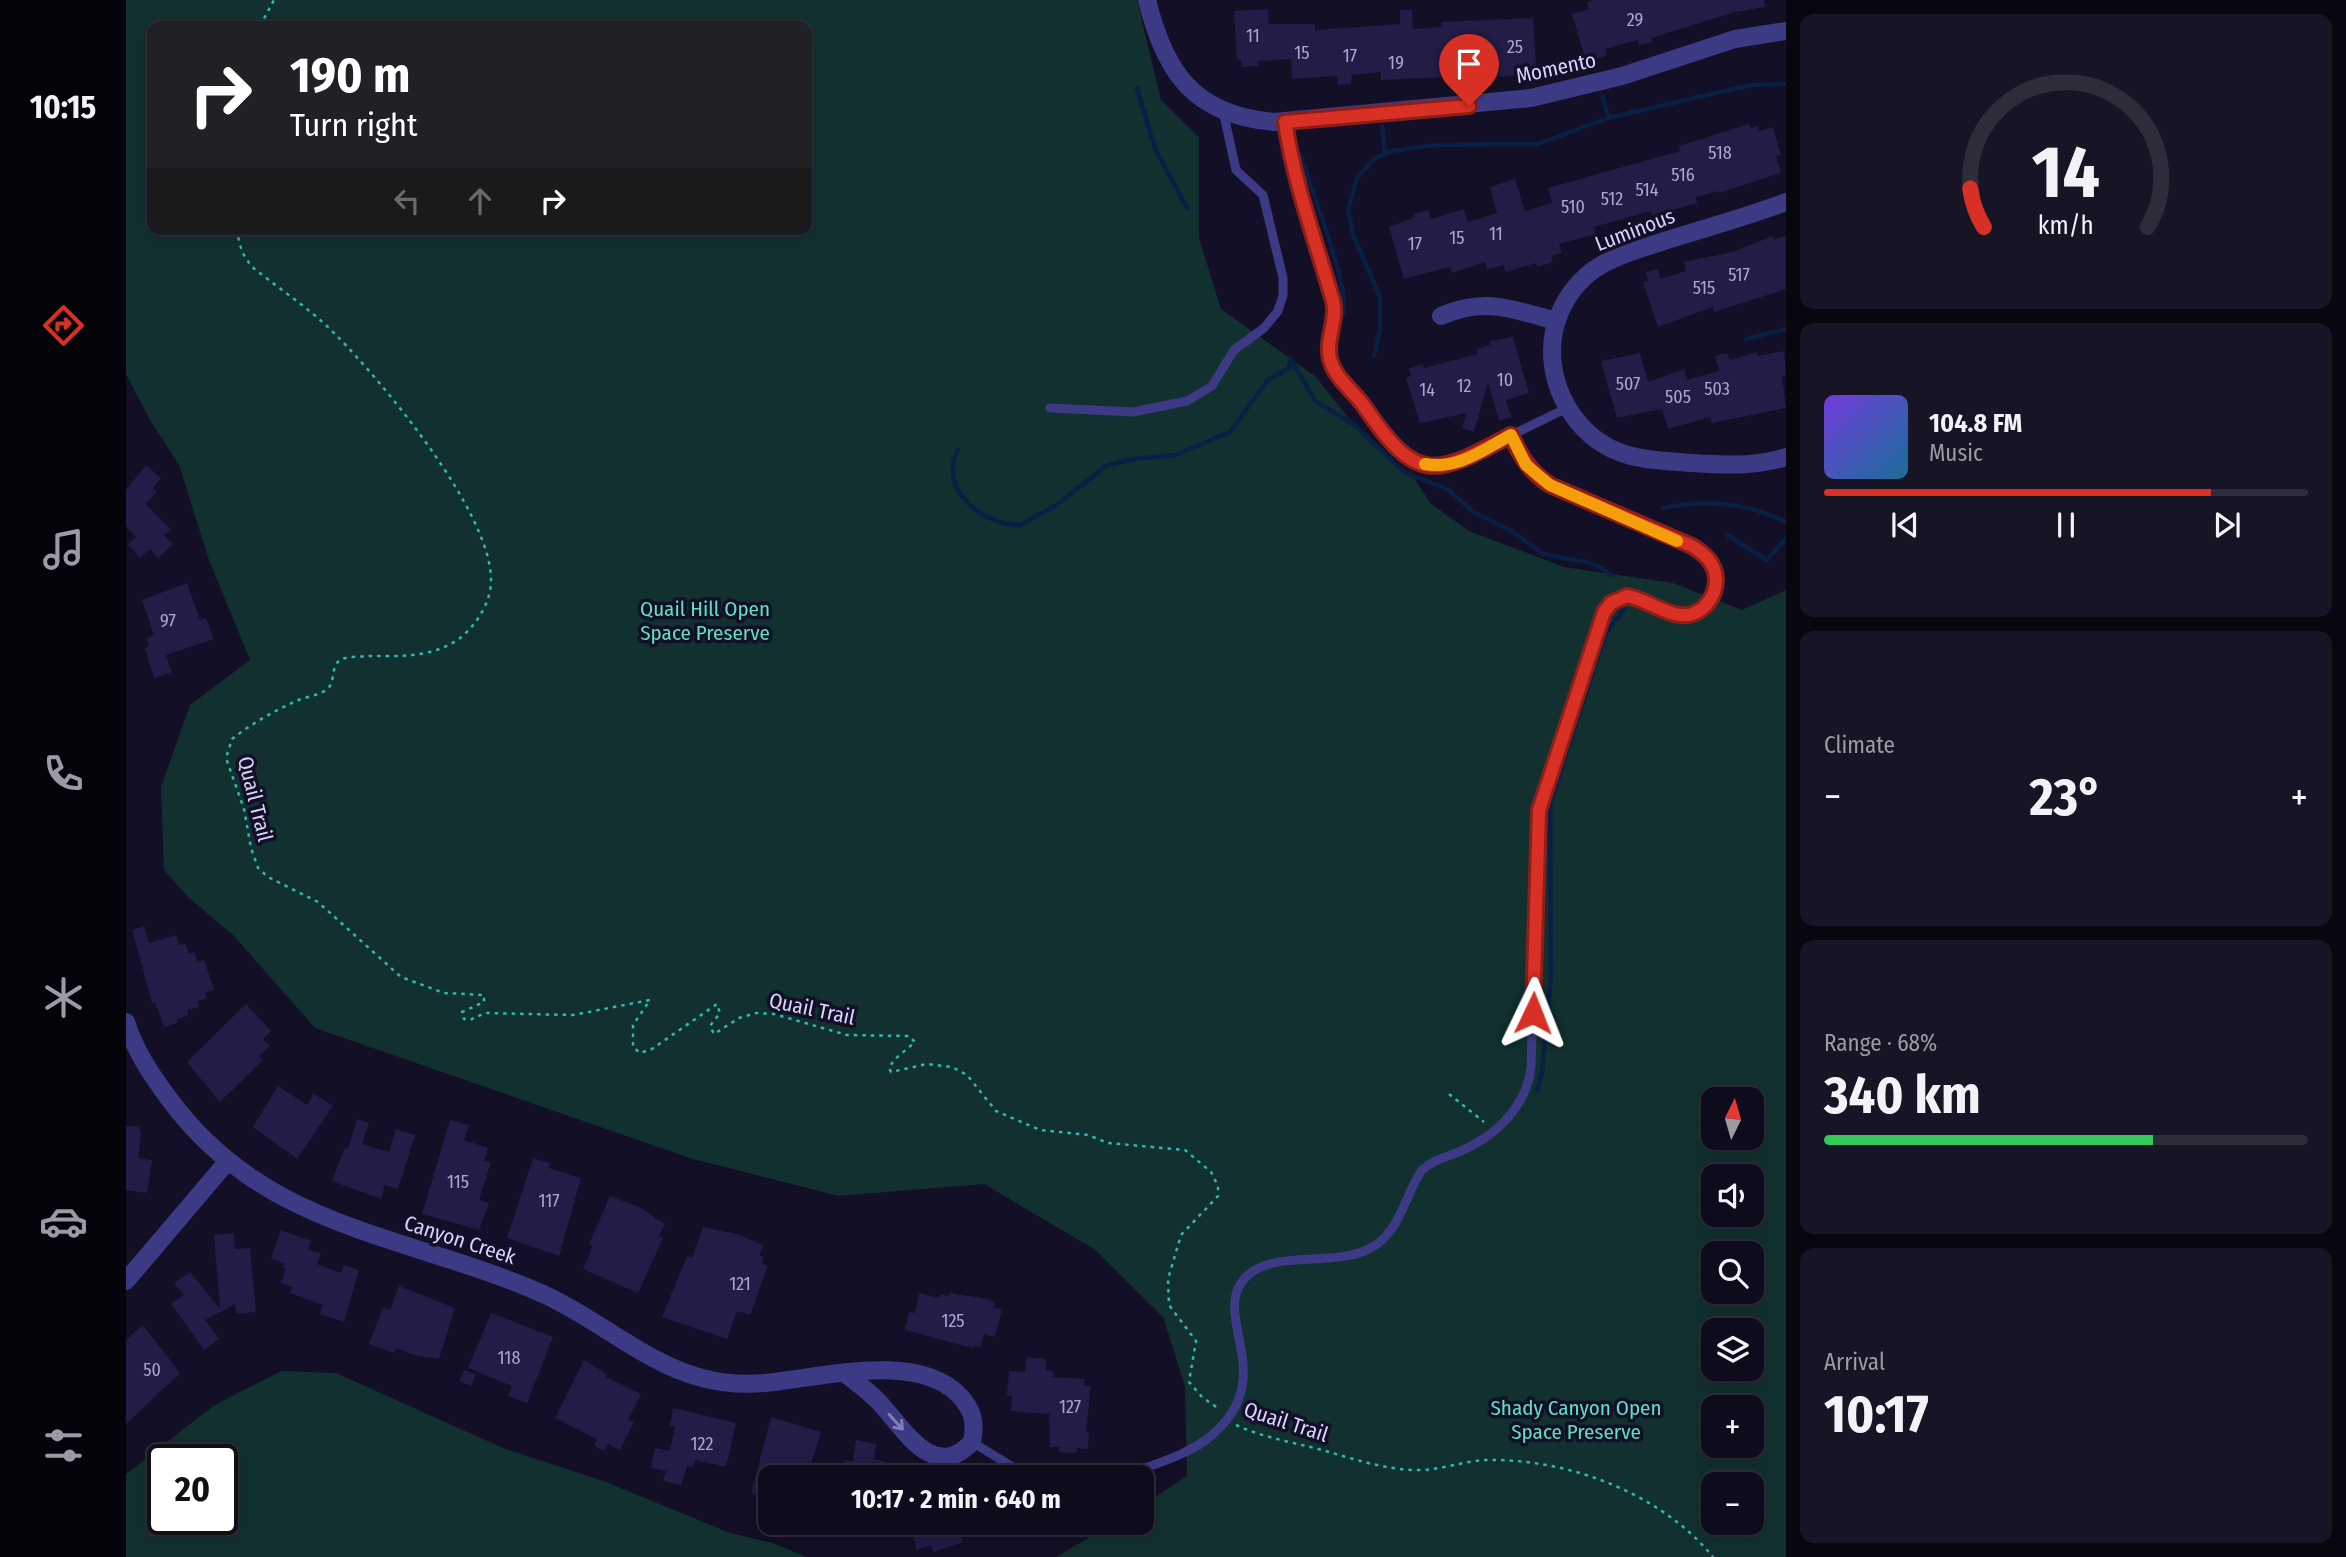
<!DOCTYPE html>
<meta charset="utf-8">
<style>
:root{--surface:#0e0b1c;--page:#171425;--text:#f1f3f6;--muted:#9b9ba3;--line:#2e2b3b;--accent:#d93025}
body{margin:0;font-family:"Fira Sans Condensed",sans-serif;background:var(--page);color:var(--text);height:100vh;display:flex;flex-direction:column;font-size:26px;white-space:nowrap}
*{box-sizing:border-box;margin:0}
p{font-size:23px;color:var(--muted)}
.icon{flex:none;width:38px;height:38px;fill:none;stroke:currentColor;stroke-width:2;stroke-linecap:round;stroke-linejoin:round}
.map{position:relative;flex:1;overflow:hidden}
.details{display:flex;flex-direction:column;gap:14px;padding:14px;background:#08060f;width:560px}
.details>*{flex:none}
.guide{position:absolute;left:21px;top:21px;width:665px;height:214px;border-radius:14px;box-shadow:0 4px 18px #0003,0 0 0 2px var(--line);background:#202124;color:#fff;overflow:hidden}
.needle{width:46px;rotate:5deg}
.tools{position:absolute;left:1575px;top:1087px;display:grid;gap:14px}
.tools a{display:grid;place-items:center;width:63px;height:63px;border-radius:14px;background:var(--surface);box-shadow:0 4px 18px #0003,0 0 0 2px var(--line);font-size:35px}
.speed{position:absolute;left:21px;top:1444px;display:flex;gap:14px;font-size:35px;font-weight:700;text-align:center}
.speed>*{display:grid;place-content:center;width:91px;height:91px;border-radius:50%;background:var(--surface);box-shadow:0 4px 18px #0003,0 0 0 2px var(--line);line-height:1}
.speed .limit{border:4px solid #111;border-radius:10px;background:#fff;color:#111}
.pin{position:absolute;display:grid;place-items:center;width:60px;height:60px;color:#fff;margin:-72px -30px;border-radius:50% 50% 50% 0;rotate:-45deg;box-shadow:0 0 7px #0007}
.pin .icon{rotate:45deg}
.me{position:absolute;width:77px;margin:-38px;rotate:2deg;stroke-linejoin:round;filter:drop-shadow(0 0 5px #0008)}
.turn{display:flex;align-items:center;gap:24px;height:147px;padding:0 28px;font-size:32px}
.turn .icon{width:91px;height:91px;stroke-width:2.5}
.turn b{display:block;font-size:49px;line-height:60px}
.lanes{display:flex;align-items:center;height:66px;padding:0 28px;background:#0003;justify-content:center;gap:35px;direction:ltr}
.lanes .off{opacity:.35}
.big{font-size:52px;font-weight:700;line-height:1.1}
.details .tile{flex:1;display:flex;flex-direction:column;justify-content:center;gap:10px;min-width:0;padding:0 24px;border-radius:14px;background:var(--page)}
.details .dial{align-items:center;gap:0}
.dial svg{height:182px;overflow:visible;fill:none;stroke:var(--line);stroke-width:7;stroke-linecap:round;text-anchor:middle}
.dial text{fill:var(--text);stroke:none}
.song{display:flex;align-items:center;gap:21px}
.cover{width:84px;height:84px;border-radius:10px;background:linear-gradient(135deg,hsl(260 70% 55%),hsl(200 70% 35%))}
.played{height:7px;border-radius:4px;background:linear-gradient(90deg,var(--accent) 80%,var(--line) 80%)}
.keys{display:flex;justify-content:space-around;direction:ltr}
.heat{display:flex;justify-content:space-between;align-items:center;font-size:38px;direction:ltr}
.charge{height:10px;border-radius:5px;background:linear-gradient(90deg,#34c759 68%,var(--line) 0)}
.trip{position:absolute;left:632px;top:1465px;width:396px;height:70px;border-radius:14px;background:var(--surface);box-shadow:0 4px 18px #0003,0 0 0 2px var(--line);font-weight:700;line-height:70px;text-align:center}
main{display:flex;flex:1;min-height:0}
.menu{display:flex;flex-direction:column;width:126px;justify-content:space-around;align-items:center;background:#06040b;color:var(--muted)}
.menu .icon{width:49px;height:49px}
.menu .on{color:var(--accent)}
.menu b{font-size:32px;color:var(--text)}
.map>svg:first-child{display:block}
.green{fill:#12302f;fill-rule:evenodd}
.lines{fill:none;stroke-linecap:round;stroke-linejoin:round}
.stream{stroke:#0a1f44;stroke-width:4.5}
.building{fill:#241b47}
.path{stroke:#2fb8b0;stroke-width:2.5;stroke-dasharray:3.5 5;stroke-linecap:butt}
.service{stroke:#3d3a85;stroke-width:9}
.minor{stroke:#3d3a85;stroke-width:18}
.oneway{stroke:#837fbc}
.route-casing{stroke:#8d1f18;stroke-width:18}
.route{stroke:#d93025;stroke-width:12}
.slow{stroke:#f59e0b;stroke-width:12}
.labels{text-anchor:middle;stroke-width:7;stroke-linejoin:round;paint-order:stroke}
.number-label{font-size:18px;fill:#aca6d1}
.street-label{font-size:21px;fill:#d9d4ff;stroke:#130f26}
.park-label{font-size:21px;fill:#5fe0c0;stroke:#130f26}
</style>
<main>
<nav class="menu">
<b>10:15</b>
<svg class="icon on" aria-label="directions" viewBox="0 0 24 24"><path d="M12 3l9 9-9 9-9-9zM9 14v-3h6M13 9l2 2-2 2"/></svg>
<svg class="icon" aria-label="music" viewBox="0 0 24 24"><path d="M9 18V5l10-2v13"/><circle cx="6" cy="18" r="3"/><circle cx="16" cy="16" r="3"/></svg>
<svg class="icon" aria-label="phone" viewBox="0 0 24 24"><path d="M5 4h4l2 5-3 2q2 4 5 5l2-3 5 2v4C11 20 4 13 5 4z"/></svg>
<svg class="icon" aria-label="climate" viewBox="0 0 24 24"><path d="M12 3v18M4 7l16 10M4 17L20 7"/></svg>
<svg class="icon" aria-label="car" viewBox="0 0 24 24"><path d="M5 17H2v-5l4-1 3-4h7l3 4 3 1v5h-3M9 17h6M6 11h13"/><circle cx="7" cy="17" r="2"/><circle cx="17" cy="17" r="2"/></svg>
<svg class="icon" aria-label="filters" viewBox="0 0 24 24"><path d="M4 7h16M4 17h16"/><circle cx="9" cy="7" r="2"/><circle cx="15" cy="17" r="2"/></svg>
</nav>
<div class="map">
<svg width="1660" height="1557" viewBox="0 0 1660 1557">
<rect width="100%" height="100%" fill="#130f26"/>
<path class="green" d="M0 0H1011L1035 100 1073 137V238L1095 309 1190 377 1237 436 1287 476 1304 503 1343 531 1438 567 1547 583 1616 610 1660 590V1557H930L988 1523 1015 1522V1506L1061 1476 1059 1386 1037 1317 968 1249 858 1184 713 1196 567 1159 189 1028 107 935 63 898 38 870 35 787 64 705 124 660 83 560 53 465 24 420 0 374ZM26 26H681V229H26ZM1587 1099H1626V1138H1587ZM1587 1176H1626V1214H1587ZM1587 1253H1626V1292H1587ZM1587 1330H1626V1368H1587ZM1587 1407H1626V1446H1587ZM1587 1484H1626V1522H1587Z
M155 1371 210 1373 377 1448 480 1482 604 1533 647 1543 680 1557H0V1474L87 1406ZM37 1460H96V1519H37Z"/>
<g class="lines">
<path class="stream" d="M1011 88 1029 149 1061 208
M1477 97 1482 118
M1256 126 1259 153
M1171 152 1175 156C1185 191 1225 287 1217 316
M1620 339 1660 329
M1248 356 1254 331V297L1227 234 1222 210 1231 178 1248 159 1266 151 1309 145 1412 144 1482 118 1625 85 1660 84
M832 450C811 490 857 525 894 525L929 506 980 466 1006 459 1050 455 1104 432 1141 381 1163 368 1164 358 1189 401 1229 425 1278 472 1323 490 1346 511 1387 532 1417 554 1460 562 1476 568 1485 575
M1537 508C1579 499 1622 503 1660 522
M1602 536 1641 560 1660 538
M1411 1090 1416 1073 1425 977 1424 804 1478 638C1482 626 1497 617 1498 605"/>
</g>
<path class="building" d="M1467 0H1638L1639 7 1609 12 1525 38 1526 42 1513 45 1512 40 1479 49 1481 56 1460 62 1446 14 1463 9 1461 2Z
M1142 9 1143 24H1189V30L1274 24V10H1286L1287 29 1316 27 1315 22 1407 18 1410 65 1405 66 1406 74 1344 79V76L1255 80V72L1226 75 1225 84 1212 85 1211 76 1166 79 1165 59 1132 61V66L1116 67 1115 60H1111L1108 11Z
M1623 124 1625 128 1632 126 1633 131 1647 127 1655 155 1650 156 1655 173 1593 193 1592 191 1570 197 1571 203 1526 216 1525 211 1468 227 1470 234 1433 244 1436 253 1425 256 1427 262 1411 267 1410 263 1380 272 1377 265 1361 270 1359 262 1326 273 1324 267 1278 279 1263 227 1289 217 1288 214 1302 210 1305 219 1338 209 1342 222 1371 213 1364 187 1389 179 1399 211 1426 203 1422 188 1554 151 1553 146Z
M1647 236 1648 239 1660 236V289L1588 312 1587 307 1532 327 1517 282 1522 281 1520 272 1532 269 1535 279 1560 271 1558 262 1606 252Z
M1387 337 1403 393 1380 400 1385 417 1373 421 1362 383 1348 432 1336 428 1341 413 1294 423 1280 378 1285 376 1283 368 1297 364 1298 368 1352 354 1351 349 1364 345 1363 341Z
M1658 351 1660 375 1656 377 1660 408 1586 423 1584 417 1542 429 1536 409 1491 418 1475 361 1514 353 1522 382 1558 369 1561 380 1593 371 1589 356 1601 353 1604 360 1631 352 1632 356Z
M20 465 35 478 27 488 31 491 20 504 45 530 38 535 47 544 32 558 24 549 14 558 2 545 10 537 0 526V490Z
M61 583 74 620 80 618 88 639 40 655 46 672 28 678 19 648 23 646 21 638 28 635 16 600Z
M18 926 23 943 50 935 53 945 60 944 63 954 68 952 71 962 78 960 84 977 88 990 79 992 81 998 72 1001 73 1007 61 1010 62 1016 51 1019 52 1023 38 1027 29 1002 26 1003 6 930Z
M120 1004 145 1031 137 1039 144 1046 133 1056 137 1060 94 1102 61 1062Z
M152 1086 181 1105 188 1094 207 1106 171 1159 127 1127Z
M231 1119 243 1123 236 1144 263 1152 270 1129 289 1135 272 1189 259 1185 255 1199 206 1181 219 1148 222 1149Z
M324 1120 343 1125 338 1140 362 1148 358 1161 365 1162 353 1200 363 1203 353 1230 296 1214Z
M0 1126 13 1127 15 1133 12 1158 26 1160 21 1193 0 1190Z
M407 1158 424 1163 423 1168 455 1178 433 1256 381 1238Z
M484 1196 513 1207 539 1224 533 1236 537 1238 512 1293 457 1269 467 1246 463 1244Z
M577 1227 611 1234 637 1245 633 1255 638 1257 636 1264 642 1266 624 1315 611 1311 601 1339 536 1317 561 1256 566 1258Z
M155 1230 185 1241 182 1249 195 1254 191 1264 215 1273 218 1265 233 1270 218 1322 194 1314 197 1305 164 1293 166 1287 155 1283 160 1268 157 1267 159 1264 145 1258Z
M108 1233 109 1249 124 1248 130 1312 110 1314 109 1304 79 1320 93 1339 78 1350 45 1304 58 1295 48 1283 64 1272 94 1309 88 1235Z
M273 1286 329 1308 313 1359 291 1356 270 1348 268 1353 243 1344 257 1308 264 1310Z
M793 1293 813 1298 814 1294 822 1296 823 1293 862 1299 869 1304 868 1308 876 1309 871 1330 868 1337 858 1334 855 1347 848 1346 847 1348 779 1330 783 1312 789 1313Z
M365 1313 427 1337 401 1403 382 1396 386 1386 342 1368Z
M17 1325 54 1373 0 1424V1340Z
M900 1357 920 1359V1370L928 1371 927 1377 959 1379 958 1386H965L960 1432H963L962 1449 951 1448V1453L933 1452V1447H924L923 1414 885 1411 886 1396H881L883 1371 899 1372Z
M458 1360 481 1374 480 1377 515 1394 502 1420 508 1422 494 1450 482 1444 479 1451 468 1446 471 1439 429 1418Z
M338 1370 350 1374 345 1386 333 1381Z
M547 1408 610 1423 600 1467 569 1460 568 1467 561 1466 555 1485 537 1481 540 1471 525 1468 529 1448 544 1451 549 1427 544 1426Z
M645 1417 695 1432 681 1477H644V1500L625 1494Z
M730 1440 750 1444 748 1459 791 1471V1477H715L718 1460 727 1461Z
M704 1522H752L750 1537 704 1530Z
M811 1522H868V1525L835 1536 837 1542 808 1552 805 1545 790 1550 787 1531Z"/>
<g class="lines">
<path class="path" d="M134 26 148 0
M110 229 116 252 125 266C153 289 185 309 211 336 258 384 364 511 365 579 366 600 351 625 334 638 307 658 274 656 243 656 235 657 223 656 216 659 203 665 211 683 200 690 191 696 179 697 170 701 148 711 125 724 106 739L100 758 118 809 125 848 132 868 142 877 192 902 275 977 318 993 358 995V1002L336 1012 338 1019 344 1020 359 1013 447 1015 524 1000 507 1025V1047L514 1053 526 1049 591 1004 594 1013 584 1026 588 1034 613 1018 630 1013 648 1014 721 1035 783 1036 789 1042 768 1060 763 1068 765 1072 801 1064 826 1067 841 1075 870 1111 914 1130 962 1135 982 1143 1059 1150 1085 1172 1092 1186V1196L1055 1235 1042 1279 1043 1305 1070 1341 1063 1382 1076 1397 1093 1409
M1323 1094 1358 1122
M1110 1425C1136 1437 1165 1442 1192 1449 1226 1458 1260 1471 1296 1470 1318 1469 1338 1461 1359 1460 1441 1458 1535 1493 1587 1557"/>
<path class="service" d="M1159 122 1163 153 1208 307 1204 358 1210 373 1263 443 1295 463 1324 465 1441 408
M924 408 1007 412 1061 401 1086 386 1108 350 1138 328 1152 311 1157 295V278L1137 195 1110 170 1097 111
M846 1442 903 1477
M995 1477C1024 1465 1062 1456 1086 1435 1154 1377 1085 1317 1118 1279 1149 1244 1222 1274 1257 1239 1277 1220 1281 1191 1296 1170 1308 1159 1321 1157 1335 1151 1370 1136 1401 1106 1405 1067L1413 810 1478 612C1483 604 1489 598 1499 597 1528 594 1552 634 1580 605 1587 598 1590 589 1590 580 1589 567 1584 560 1575 551L1424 486 1400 465 1385 435"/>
<path class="minor" d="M1021 0C1039 73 1068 115 1148 122L1405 98 1496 76 1609 39 1660 31
M1660 202C1620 217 1579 228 1538 241 1512 250 1482 257 1461 275 1439 294 1426 323 1426 350 1426 397 1456 442 1502 455 1522 461 1544 461 1565 463 1598 465 1628 467 1660 457
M1315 316C1359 297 1386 309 1430 321
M0 1022C9 1051 26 1076 44 1100 140 1230 281 1234 417 1294 471 1318 519 1363 576 1378 598 1384 617 1385 639 1383 695 1378 789 1351 833 1395 847 1410 850 1422 846 1442 806 1484 777 1426 751 1400 742 1391 731 1383 721 1375
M0 1281 101 1162"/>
</g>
<defs><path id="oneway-shaft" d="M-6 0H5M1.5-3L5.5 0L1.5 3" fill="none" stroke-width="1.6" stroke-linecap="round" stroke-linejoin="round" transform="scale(1.75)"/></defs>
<use class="oneway" href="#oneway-shaft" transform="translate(770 1422) rotate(48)"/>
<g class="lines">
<defs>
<path id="route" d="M1343 106 1159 122C1168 183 1190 242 1207 301 1212 320 1199 340 1204 359 1209 379 1227 390 1238 406 1291 484 1307 477 1385 435 1395 457 1404 472 1424 485L1566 546C1579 554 1589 563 1590 579 1590 589 1587 597 1581 604 1556 632 1528 600 1501 596L1485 603 1478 612 1413 810 1407 1013"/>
</defs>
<use href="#route" class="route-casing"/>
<use href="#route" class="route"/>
<path class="slow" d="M1299 464C1332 470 1357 450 1385 435L1400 465 1424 485 1551 541"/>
</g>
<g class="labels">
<g class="number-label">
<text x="1509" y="26">29</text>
<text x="1127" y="42">11</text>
<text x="1389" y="53">25</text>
<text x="1176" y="59">15</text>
<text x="1224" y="62">17</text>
<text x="1270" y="69">19</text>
<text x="1594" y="159">518</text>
<text x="1557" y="181">516</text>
<text x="1521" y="196">514</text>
<text x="1486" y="205">512</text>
<text x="1447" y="213">510</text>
<text x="1370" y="240">11</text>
<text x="1331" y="244">15</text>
<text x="1289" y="250">17</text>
<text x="1613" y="281">517</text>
<text x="1578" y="294">515</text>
<text x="1379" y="386">10</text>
<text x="1502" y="390">507</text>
<text x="1338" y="392">12</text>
<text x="1591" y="395">503</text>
<text x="1301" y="396">14</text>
<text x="1552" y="403">505</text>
<text x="42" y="627">97</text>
<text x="332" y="1188">115</text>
<text x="423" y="1207">117</text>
<text x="614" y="1290">121</text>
<text x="827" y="1327">125</text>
<text x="383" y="1364">118</text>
<text x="26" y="1376">50</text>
<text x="944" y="1413">127</text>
<text x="576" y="1450">122</text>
</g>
<g class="street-label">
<text transform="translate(1430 68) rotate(-12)" y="7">Momento</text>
<text transform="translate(1509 230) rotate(-21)" y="7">Luminous</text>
<text transform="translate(129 799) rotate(76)" y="7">Quail Trail</text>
<text transform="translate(686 1009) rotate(12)" y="7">Quail Trail</text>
<text transform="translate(334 1240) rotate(18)" y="7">Canyon Creek</text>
<text transform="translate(1160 1422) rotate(18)" y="7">Quail Trail</text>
</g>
<g class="park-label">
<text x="579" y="616">Quail Hill Open<tspan x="579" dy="24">Space Preserve</tspan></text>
<text x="1450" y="1415">Shady Canyon Open<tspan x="1450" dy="24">Space Preserve</tspan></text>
</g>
</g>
</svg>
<div class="tools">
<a><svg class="needle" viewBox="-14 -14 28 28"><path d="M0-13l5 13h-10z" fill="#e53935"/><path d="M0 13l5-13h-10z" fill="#9b9ba3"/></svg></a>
<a><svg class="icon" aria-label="sound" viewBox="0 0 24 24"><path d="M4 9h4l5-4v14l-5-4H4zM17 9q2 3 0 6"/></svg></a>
<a><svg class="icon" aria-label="search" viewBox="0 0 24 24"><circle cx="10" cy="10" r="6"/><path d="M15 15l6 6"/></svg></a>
<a><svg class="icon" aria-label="layers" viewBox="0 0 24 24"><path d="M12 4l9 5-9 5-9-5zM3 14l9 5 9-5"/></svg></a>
<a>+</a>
<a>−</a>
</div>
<div class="speed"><div class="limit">20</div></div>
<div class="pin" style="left:1343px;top:106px;background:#d93025"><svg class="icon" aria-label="arrive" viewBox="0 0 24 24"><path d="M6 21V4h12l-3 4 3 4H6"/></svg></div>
<svg class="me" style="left:1407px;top:1013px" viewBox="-20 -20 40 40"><path d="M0-17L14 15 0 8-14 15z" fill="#d93025" stroke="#fff" stroke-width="4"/></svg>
<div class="trip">10:17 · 2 min · 640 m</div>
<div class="guide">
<div class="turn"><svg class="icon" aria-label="right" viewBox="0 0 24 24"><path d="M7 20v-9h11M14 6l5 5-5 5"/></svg><div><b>190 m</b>Turn right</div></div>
<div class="lanes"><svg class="icon off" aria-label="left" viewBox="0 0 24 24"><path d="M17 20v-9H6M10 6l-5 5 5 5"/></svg><svg class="icon off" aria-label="ahead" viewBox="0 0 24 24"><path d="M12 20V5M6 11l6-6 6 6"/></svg><svg class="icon" aria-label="right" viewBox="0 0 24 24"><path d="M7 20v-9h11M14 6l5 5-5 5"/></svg></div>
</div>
</div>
<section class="details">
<div class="tile dial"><svg viewBox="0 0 100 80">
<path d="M14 69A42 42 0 1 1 86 69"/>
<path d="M14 69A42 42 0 0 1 8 52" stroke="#d93025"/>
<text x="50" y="56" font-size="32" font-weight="700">14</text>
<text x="50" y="72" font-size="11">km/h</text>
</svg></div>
<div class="tile">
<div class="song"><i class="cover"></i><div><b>104.8 FM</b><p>Music</p></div></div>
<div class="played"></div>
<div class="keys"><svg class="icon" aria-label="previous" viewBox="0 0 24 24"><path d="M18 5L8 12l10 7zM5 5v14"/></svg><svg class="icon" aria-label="pause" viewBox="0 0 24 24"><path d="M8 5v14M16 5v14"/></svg><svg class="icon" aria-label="next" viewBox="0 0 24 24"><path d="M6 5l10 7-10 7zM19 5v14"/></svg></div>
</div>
<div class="tile"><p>Climate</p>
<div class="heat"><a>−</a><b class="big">23°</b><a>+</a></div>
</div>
<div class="tile"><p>Range · 68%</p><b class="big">340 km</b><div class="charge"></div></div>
<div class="tile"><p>Arrival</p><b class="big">10:17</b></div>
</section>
</main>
